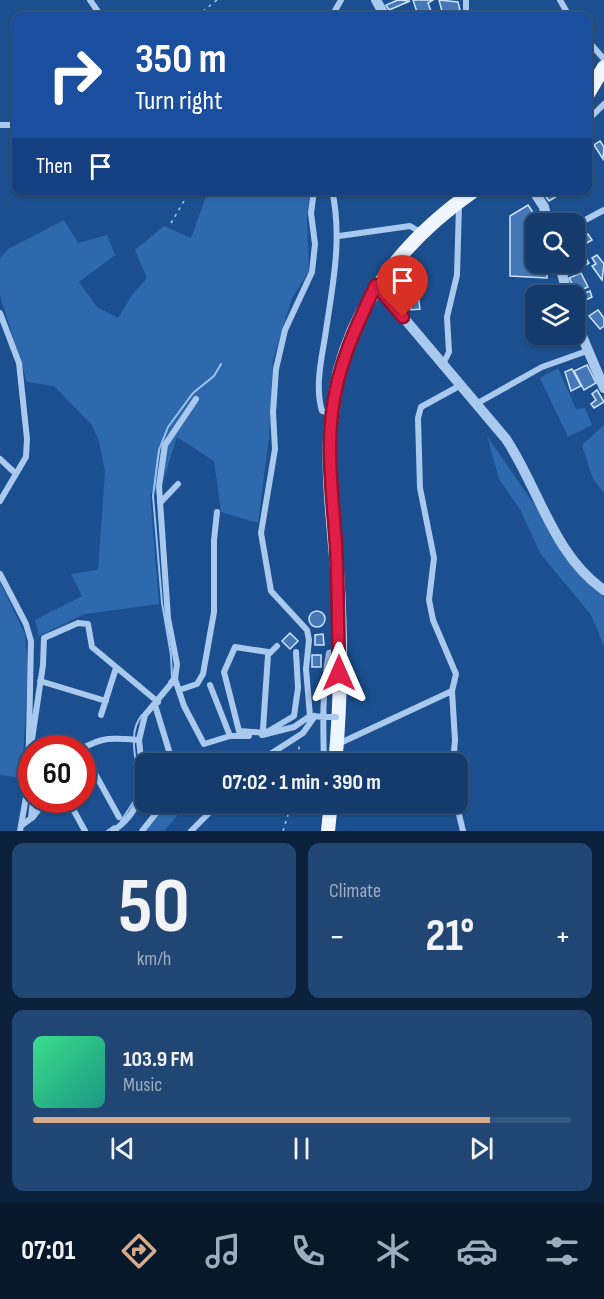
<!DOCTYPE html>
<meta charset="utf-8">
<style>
:root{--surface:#143b6b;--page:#214673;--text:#f1f3f6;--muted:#9dadc1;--line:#33557e;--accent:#d6ab8b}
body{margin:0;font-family:"Sofia Sans Condensed",sans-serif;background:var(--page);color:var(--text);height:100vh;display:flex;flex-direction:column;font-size:22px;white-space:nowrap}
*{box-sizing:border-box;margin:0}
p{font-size:20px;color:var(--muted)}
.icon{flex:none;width:33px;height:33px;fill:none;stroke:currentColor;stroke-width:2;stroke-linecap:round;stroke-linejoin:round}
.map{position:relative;height:831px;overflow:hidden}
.details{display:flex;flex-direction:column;gap:12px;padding:12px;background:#0b203b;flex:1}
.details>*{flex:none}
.banner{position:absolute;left:12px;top:12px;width:580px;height:183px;border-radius:12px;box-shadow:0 2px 4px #0004,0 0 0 2px var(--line);background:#1a4fa0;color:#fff;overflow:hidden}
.buttons{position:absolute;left:525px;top:213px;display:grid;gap:12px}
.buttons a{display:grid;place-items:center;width:60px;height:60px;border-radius:12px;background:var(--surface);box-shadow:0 2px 4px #0004,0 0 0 2px var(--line);font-size:30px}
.speed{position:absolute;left:18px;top:735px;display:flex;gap:12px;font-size:30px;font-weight:700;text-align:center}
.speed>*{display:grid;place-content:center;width:78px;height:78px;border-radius:50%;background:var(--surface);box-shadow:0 2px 4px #0004,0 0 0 2px var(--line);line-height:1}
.speed .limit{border:9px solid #d22;background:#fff;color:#111}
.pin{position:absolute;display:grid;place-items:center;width:51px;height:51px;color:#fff;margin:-62px -26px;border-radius:50% 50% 50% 0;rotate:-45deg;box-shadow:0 0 6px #0007}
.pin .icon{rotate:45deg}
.me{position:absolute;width:66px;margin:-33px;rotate:0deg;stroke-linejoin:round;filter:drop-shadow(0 0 4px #0008)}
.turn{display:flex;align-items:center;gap:21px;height:126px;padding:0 24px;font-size:27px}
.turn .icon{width:78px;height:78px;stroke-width:2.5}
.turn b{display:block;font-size:42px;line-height:51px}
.then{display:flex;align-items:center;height:57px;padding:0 24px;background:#0003;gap:12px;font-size:22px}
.big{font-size:45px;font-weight:700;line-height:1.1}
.details .card{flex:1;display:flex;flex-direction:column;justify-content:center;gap:9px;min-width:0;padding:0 21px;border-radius:12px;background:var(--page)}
.details .dial{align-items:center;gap:0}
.dial b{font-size:78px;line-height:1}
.song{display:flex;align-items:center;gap:18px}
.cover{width:72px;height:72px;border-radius:9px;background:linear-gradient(135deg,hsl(150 70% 55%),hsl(170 70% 35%))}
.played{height:6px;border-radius:3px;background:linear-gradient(90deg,var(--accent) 85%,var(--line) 85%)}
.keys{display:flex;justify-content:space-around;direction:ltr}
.heat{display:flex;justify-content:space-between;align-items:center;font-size:33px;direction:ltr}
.details .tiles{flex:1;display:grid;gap:12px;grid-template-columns:1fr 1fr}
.card:last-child{grid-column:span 2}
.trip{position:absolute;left:135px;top:753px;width:333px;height:60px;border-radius:12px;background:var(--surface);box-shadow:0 2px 4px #0004,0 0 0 2px var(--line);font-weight:700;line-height:60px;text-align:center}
.tabs{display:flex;height:96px;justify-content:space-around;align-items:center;background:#08182b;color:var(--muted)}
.tabs .icon{width:42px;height:42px}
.tabs .on{color:var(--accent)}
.tabs b{font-size:27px;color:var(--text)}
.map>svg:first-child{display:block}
.green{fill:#2e69ad}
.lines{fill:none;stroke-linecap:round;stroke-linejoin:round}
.stream{stroke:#9cc4f0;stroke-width:2}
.building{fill:#4478b7;stroke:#cfe3fa;stroke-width:1.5}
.path{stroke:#a9c9ee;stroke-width:1.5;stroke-dasharray:3 4.5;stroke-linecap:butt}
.minor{stroke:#a9c9ee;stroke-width:6}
.tertiary{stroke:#a9c9ee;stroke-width:10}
.primary{stroke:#f0f6ff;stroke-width:14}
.minor-bridge{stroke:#a9c9ee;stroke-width:6}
.route-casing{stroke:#92132f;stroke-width:15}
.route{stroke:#e11d48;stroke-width:10}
</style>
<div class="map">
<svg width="604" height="831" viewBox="0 0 604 831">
<rect width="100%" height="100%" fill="#1b4f8f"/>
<path class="green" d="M208 191H310L307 219 309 271 292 298 273 360 269 438 258 523 221 512 214 461 177 437 161 488 150 493 159 604 85 614 39 636 35 620 82 596 71 574 98 570 105 472 99 441 92 425 54 386 27 382 0 296V258L8 249 64 220 78 243 107 235 115 255 79 282 97 307 118 318 132 295 147 278 135 250 164 226 191 238Z
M558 368 576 409 585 408 592 425 568 437 540 378Z
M604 425V493L593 479 582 445Z
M487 436 583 575 604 595V646L591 615 540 553 521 511 499 479Z
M0 582 25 634 28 668 22 778 0 775Z
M167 803H185L181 811 164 831H146Z"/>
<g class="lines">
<path class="stream" d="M169 682 172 678 171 655 162 603 153 496 159 450 168 427 193 393 214 376 221 364
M138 790C140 765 125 736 142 715
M121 821 136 798
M107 831 114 826"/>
</g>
<path class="building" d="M398 0 410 1 389 10 386 5Z
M413 0H433L428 3 431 11 418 15Z
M439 0 458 2 460 10 443 15Z
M600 141 604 147 603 159 594 145Z
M541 190H553L557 196 549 201Z
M528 205 536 217 527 222V243L536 244V262H547V278L510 276V216Z
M577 229 583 237 588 234 592 240 580 247 574 239V230Z
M597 255 604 264 602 280 592 266 596 264 592 258Z
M585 257 589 263 575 272 571 267Z
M581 273 588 287 577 292 569 278Z
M414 275 416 291 406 292 404 277Z
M590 291 592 297 577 304 574 297Z
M418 295 420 309 411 310 409 297Z
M598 310 604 318V326L600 329 589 316Z
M587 365 596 383 584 390 574 371Z
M572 369 581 386 571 391 565 372Z
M597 390 604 402 594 408 591 404 596 400 592 394Z
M309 619a8 8 0 1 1 16 0a8 8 0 1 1-16 0Z
M290 633 298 641 290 649 282 641Z
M323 634 324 645H315V635Z
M312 655H321V667H312Z"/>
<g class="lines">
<path class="path" d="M197 16 217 0
M171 223 184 201V190
M295 764 300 744
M283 831 292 802"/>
<path class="minor" d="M90 0 101 16
M560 0 569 16
M332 16 341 0
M464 16 466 15V0
M588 41 604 59
M588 120 604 104
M0 125H11L16 121
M574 226 604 210
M339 236 410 226 422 233
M0 313 19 363 27 439 26 457 0 501
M443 364 449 352 447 317 457 275 459 205
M476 404 542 367 587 351
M332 414 322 411C315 388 321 361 325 337 332 288 343 240 332 190
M0 459 15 473
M160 503 178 484
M0 574 26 624 31 641 28 786 20 831
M268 652 235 647 224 672 239 731 266 733 263 729 268 655 277 646
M175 679 177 664 168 618 159 486 165 445 196 399
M40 681 106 701
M179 690 197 684 203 674 214 612V540L217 512
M155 705 173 764
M101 715 116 668
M310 716 306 669 309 640 307 630 271 591 261 533 275 449 273 412 276 369 285 330 312 272 315 244 311 213 314 190
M267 732 294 716 298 688 296 652
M262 735 294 727 310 716 325 717
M230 736H249
M32 739 43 665 44 638 78 623 88 624 92 647 158 702
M139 740 145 715 175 679 184 706 204 744 230 736 210 685
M338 744 452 691
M82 749C102 736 116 738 139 740 143 778 148 807 113 831
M82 750 119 817
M255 764 303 733 315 716
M324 764C323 726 322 690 329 653L338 651
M453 764 455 740 452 691 456 674 433 620 429 600 434 558 420 488 418 418 421 407 461 385
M68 800 85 831
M456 802 463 831
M31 818 33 800
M22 825 33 817 46 800
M142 831 165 802
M191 831 220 802"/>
<path class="tertiary" d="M376 0 385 16
M533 190 544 207 548 224
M559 262 568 296
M376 285 506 439C538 487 554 556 604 590
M574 317 604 388"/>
<path class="primary" d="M588 94 604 67
M335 764C341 705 341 644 338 586 335 530 325 468 332 413 343 316 396 245 475 190
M328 831 331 802"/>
<path class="minor-bridge" d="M326 717H336"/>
</g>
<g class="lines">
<defs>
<path id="route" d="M339 673C338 630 338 588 336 545 333 502 327 456 332 413 337 367 356 326 376 285L403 317"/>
</defs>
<use href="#route" class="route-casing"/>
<use href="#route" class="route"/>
</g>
</svg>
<div class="buttons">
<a><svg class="icon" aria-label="search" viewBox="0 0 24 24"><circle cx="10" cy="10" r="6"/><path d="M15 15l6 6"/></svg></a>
<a><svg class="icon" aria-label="layers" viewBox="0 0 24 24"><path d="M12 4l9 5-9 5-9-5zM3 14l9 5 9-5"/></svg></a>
</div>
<div class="speed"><div class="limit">60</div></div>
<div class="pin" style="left:403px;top:317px;background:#d93025"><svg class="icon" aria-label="arrive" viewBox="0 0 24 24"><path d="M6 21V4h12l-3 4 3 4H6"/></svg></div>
<svg class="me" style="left:339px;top:673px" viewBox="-20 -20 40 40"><path d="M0-17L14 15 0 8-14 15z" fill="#e11d48" stroke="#fff" stroke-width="4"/></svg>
<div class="trip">07:02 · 1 min · 390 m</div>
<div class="banner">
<div class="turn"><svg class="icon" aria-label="right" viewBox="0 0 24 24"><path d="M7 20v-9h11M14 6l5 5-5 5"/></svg><div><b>350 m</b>Turn right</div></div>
<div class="then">Then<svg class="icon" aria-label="arrive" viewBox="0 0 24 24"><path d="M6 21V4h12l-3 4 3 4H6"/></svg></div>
</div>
</div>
<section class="details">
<div class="tiles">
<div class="card dial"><b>50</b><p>km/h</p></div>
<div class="card"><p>Climate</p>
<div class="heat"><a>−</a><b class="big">21°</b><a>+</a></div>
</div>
<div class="card">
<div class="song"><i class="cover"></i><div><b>103.9 FM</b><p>Music</p></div></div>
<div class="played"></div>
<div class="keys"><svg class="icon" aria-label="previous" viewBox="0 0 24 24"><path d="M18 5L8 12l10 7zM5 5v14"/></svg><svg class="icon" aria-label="pause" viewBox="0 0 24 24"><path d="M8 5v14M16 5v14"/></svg><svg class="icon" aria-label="next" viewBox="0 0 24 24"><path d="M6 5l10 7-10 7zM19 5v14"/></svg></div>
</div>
</div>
</section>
<nav class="tabs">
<b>07:01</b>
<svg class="icon on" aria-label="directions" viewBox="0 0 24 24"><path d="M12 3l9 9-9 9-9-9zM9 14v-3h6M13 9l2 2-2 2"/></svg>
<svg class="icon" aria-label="music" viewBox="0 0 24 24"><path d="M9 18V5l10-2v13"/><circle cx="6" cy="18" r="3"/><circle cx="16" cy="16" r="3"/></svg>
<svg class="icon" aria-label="phone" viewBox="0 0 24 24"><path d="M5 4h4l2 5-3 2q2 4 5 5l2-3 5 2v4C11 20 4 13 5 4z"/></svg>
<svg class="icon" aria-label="climate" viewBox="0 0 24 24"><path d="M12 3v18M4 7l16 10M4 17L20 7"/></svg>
<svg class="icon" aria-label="car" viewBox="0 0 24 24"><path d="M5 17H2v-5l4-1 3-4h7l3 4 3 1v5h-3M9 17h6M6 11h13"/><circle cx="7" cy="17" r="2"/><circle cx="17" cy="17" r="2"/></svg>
<svg class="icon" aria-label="filters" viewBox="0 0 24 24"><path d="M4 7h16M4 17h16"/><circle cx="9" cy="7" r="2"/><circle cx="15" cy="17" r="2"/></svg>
</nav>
